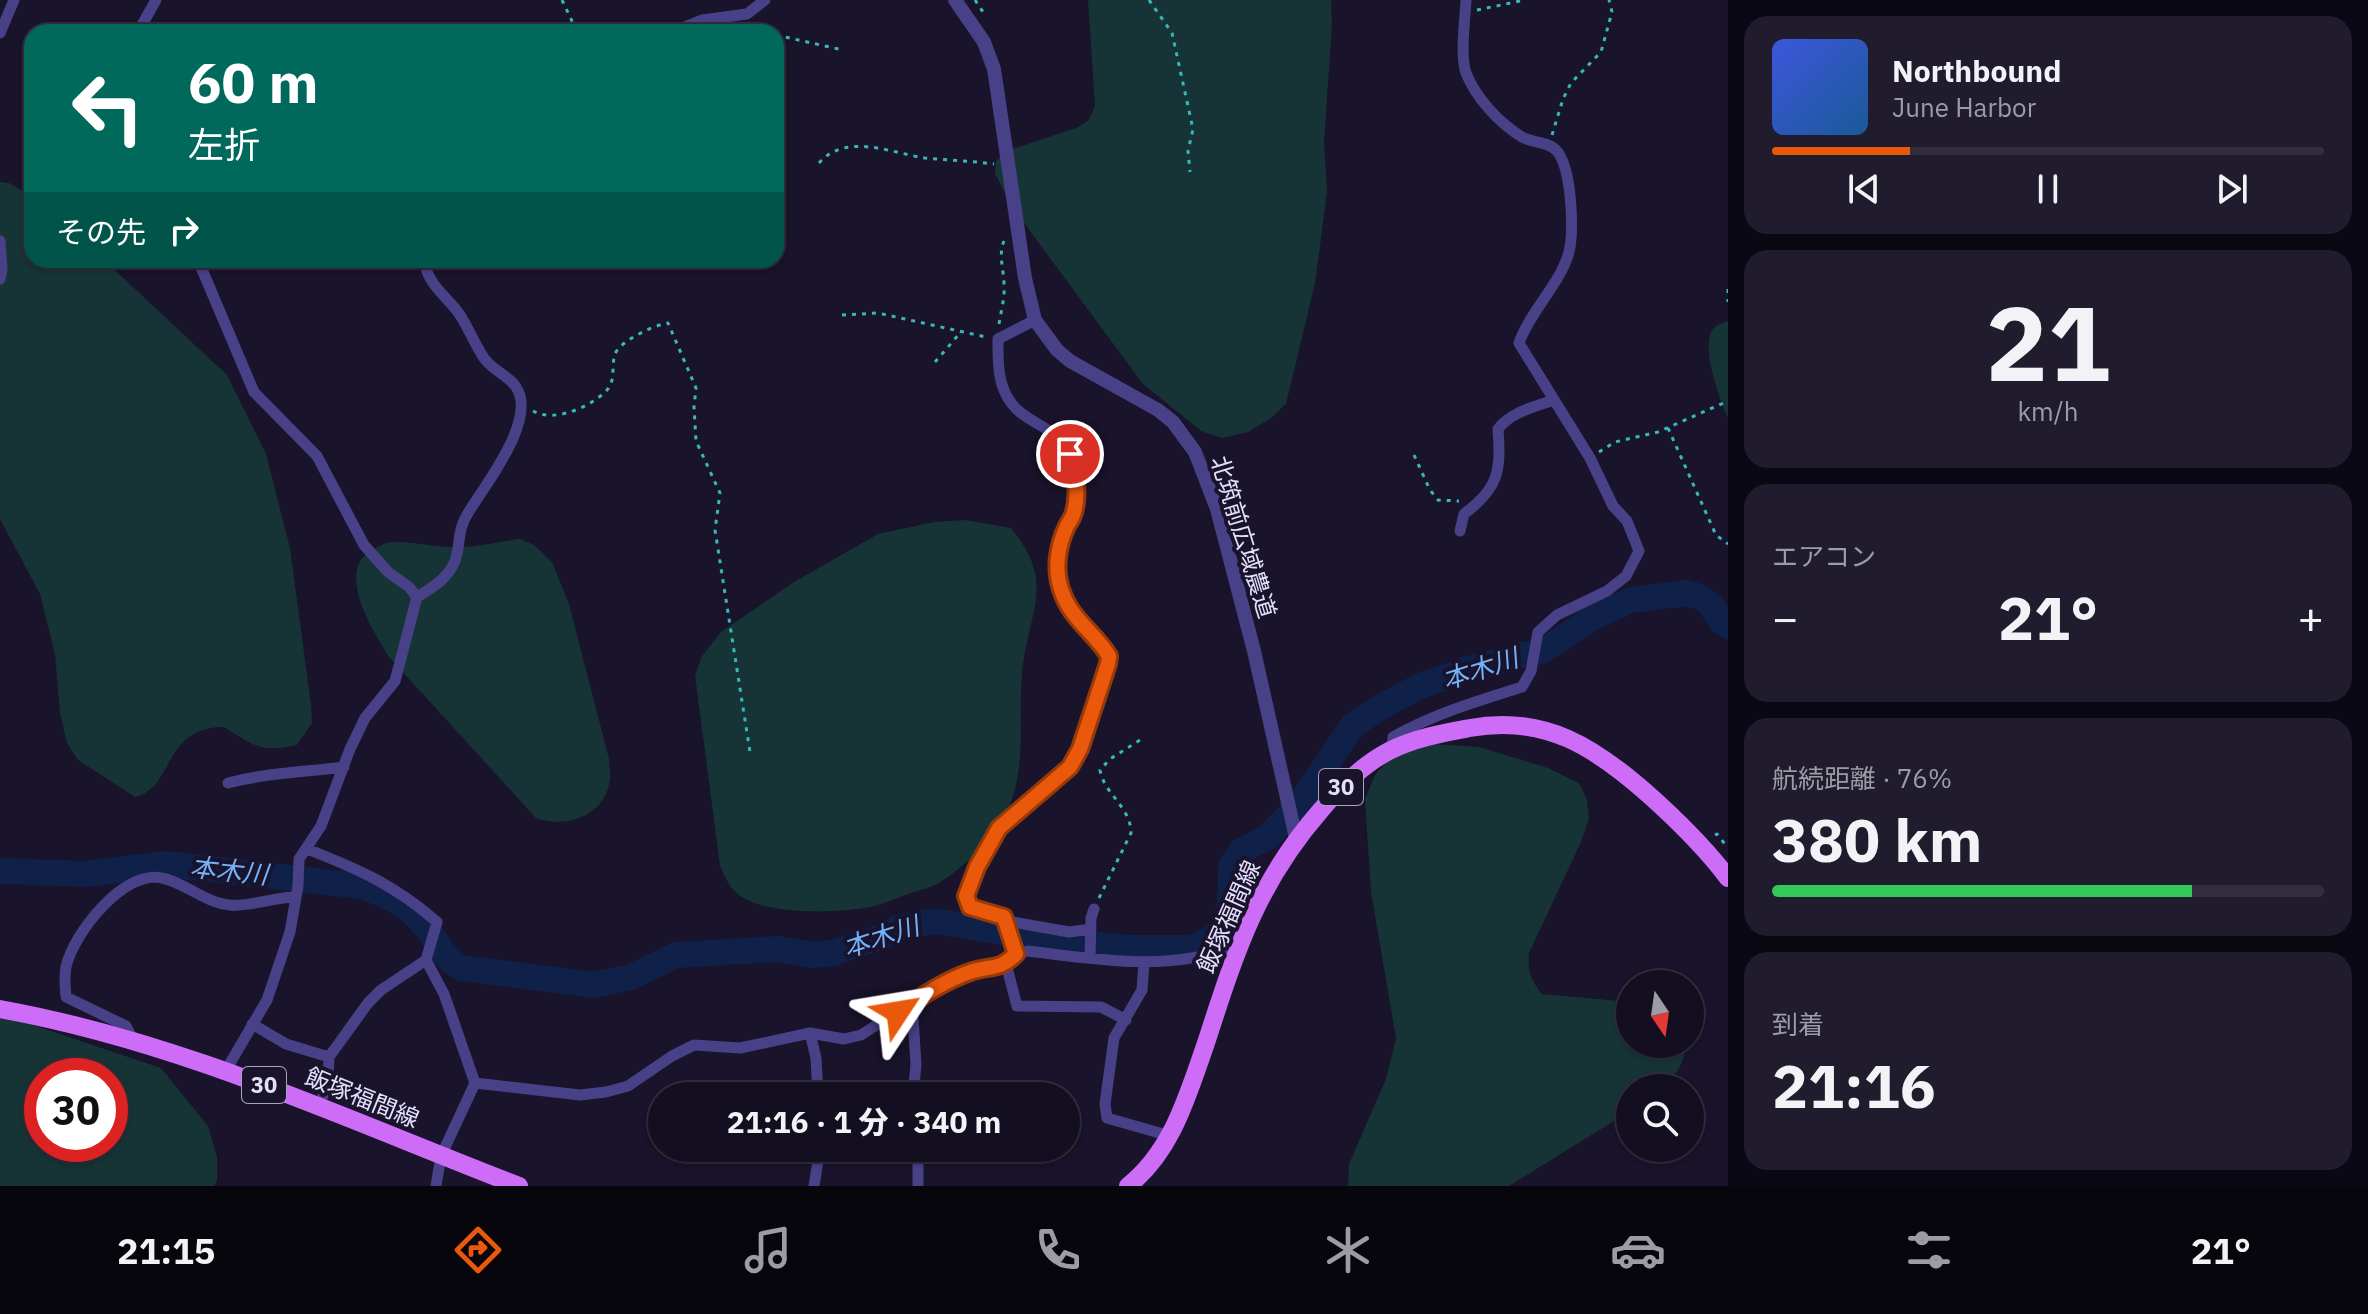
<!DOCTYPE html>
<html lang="ja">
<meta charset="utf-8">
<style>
:root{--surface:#130e20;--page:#201c2d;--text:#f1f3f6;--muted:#9d9ca5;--line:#322e3e;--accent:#ea580c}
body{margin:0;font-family:"IBM Plex Sans","Noto Sans JP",sans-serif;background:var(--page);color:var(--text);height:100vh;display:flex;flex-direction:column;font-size:30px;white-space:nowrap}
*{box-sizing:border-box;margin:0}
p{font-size:26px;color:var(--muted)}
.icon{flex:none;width:44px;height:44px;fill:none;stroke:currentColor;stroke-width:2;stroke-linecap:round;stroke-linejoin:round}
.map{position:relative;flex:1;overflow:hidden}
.panel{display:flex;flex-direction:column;gap:16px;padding:16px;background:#0a0812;width:640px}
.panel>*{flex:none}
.guide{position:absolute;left:24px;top:24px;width:760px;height:244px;border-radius:24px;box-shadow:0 2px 6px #0004,0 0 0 2px var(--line);background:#00695c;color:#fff;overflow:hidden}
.needle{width:52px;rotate:167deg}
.buttons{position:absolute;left:1616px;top:970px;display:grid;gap:16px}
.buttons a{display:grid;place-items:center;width:88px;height:88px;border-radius:50%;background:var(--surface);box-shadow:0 2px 6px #0004,0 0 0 2px var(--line);font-size:40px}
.speed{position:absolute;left:24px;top:1058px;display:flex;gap:16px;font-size:40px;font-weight:700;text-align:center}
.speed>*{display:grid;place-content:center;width:104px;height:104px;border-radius:50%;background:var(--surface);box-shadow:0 2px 6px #0004,0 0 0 2px var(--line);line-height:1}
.speed .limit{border:12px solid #d22;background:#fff;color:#111}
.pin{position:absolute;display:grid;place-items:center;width:68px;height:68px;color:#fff;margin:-34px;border:4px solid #fff;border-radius:50%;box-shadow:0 2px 8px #0007}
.me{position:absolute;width:88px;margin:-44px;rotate:57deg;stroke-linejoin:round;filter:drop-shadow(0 0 6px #0008)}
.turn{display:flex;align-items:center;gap:28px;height:168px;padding:0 32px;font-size:36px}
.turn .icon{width:104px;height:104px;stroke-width:2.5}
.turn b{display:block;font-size:56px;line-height:68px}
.then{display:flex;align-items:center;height:76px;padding:0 32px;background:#0003;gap:16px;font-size:30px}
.big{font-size:60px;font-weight:800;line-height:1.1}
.panel .widget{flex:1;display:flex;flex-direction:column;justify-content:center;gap:12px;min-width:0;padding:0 28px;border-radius:24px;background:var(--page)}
.panel .dial{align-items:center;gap:0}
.dial b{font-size:104px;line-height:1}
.song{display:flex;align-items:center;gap:24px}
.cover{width:96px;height:96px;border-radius:12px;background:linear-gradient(135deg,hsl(230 70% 55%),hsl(210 70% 35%))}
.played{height:8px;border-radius:4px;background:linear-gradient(90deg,var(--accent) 25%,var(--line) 25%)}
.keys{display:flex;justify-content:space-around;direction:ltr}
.heat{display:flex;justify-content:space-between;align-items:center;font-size:44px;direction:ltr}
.charge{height:12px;border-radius:6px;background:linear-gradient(90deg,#34c759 76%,var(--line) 0)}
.trip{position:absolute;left:648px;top:1082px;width:432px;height:80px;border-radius:40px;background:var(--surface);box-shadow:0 2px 6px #0004,0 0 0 2px var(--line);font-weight:800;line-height:80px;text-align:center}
.dock{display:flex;height:128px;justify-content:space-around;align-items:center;background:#08060d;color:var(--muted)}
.dock .icon{width:56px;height:56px}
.dock .on{color:var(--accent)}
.dock b{font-size:36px;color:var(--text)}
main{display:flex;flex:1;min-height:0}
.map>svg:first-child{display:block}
.green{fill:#163435;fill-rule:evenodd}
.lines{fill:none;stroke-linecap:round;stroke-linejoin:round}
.river{stroke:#0f2049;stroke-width:26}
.path{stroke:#38b8b8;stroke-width:3;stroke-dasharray:4 6;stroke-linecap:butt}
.minor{stroke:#484188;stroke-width:11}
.tertiary{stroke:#484188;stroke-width:14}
.primary{stroke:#cc6cf7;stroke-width:18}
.route-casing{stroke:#983908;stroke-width:20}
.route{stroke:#ea580c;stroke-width:14}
.labels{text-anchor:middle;stroke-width:8;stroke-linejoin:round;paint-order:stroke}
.shield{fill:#19132b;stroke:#a7a2be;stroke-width:2}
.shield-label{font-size:22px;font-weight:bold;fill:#e4dffd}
.street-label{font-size:24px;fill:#e4dffd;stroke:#19132b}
.water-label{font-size:26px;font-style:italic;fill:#73b2f7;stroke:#19132b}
</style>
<main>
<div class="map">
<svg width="1728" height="1186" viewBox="0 0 1728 1186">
<rect width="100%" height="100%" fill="#19132b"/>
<path class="green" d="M1088 0H1331L1332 24 1324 142 1327 193 1315 283 1286 404 1271 418 1248 432 1222 438 1201 431 1143 384 1010 204 995 173 996 161 1007 151 1076 128 1088 121 1095 106Z
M0 182 9 183 32 197V260H104L227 375 266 454 290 548 311 705 312 723 297 745C261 753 254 746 224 727 162 727 175 788 135 797L78 760 67 743 60 713 55 654 40 594 0 519Z
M1728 321V418C1720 400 1697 340 1716 326 1717 325 1727 322 1728 321Z
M965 520 1011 528C1054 581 1032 604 1023 664 1016 717 1031 776 1000 824 984 847 963 868 939 883 931 888 920 890 911 893 896 898 880 906 865 908 832 913 769 915 740 896 729 888 726 878 720 866L695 675 702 656 721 632 794 582 878 534 934 522Z
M520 539 534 545 552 562 569 604 609 759C609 765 611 773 610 779 606 816 566 829 536 818L389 657C375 634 336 574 369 552 376 548 383 543 391 542 411 541 433 547 453 547 474 548 498 542 520 539Z
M1419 743 1479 747 1548 768 1579 783 1587 799 1589 819 1580 844 1529 953C1527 970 1531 981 1542 994L1630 1002V1044H1685C1685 1064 1676 1075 1662 1088H1630V1111L1509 1186H1348L1349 1164 1386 1079 1396 1038 1371 892 1365 799 1375 775 1399 748Z
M0 1018 24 1022 161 1068 208 1126 217 1157V1180L214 1186H0ZM42 1076H110V1144H42Z"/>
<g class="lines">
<path class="river" d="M0 871 86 874 167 864 361 886C386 894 409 905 425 926 437 940 444 960 462 968L593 985 631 977 676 955 778 949 813 955 833 953 884 936 901 927 936 921 1051 940 1130 948H1191L1211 939 1225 927 1230 904 1231 867 1241 851 1268 837 1300 803 1353 725 1386 704 1420 686 1468 669 1544 650 1592 618 1631 600 1688 593 1700 597 1711 605 1721 621 1728 626"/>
<path class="path" d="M562 0 572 21 583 32
M975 0 983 12
M1149 0 1172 33 1193 129 1188 151 1190 172
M1477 10 1525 0
M753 24 769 32
M776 35 843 50
M1552 135 1563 99 1571 83 1601 52 1612 12 1609 0
M819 163C846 132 891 153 925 158 948 160 971 161 994 164
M1728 289V302
M842 315 878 313 986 337
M999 324C1001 311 1005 298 1004 285 1004 270 998 255 1004 241
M935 362 961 332
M533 411C554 423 591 407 607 390 616 380 611 366 615 354 620 341 654 325 668 323L696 388 694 407 696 441 720 493 715 530 750 752
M1668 428 1716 535 1728 544
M1599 452 1615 442 1658 432 1728 401
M1414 455 1430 490 1438 500 1459 501
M1715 835 1717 834 1728 848
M1099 898 1131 833C1131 807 1104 794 1100 770L1110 759 1140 740"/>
<path class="minor" d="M138 32 156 0
M672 32 702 20 747 14 765 0
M0 33 14 0
M0 241 2 270 0 279
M198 260 254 392 317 456 364 545 388 572 409 587 417 597 395 681 365 718 350 749 321 826 299 859 298 886 290 932 267 1000 226 1070
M1460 531 1464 514C1499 488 1501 471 1498 429 1511 412 1534 407 1554 400
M417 597C434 587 453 575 457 554 460 538 459 527 468 513 485 485 538 419 516 387 508 375 492 370 484 358 475 345 469 329 460 315 446 295 428 286 424 260
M1392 750 1393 737C1434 714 1477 701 1522 687L1531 671 1538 632 1557 615 1607 591 1626 576 1639 551 1627 521 1613 506 1590 458 1519 343C1530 311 1561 283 1569 252 1574 230 1572 167 1556 150 1547 141 1532 143 1522 137 1499 123 1476 98 1466 73 1460 55 1465 20 1466 0
M228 783C266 773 305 772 344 767
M307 849C358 869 395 885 437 922L426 960 444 994 475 1083
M1007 921 1069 932 1091 929
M1016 954 1004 917 970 907 966 896 977 867 999 828 1070 767 1080 749 1109 656C1095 633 1071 619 1062 593 1052 564 1063 543 1073 516 1079 499 1077 473 1071 456 1060 428 1027 424 1012 404 997 385 998 361 998 339L1035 320
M1090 958 1091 918 1094 909
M1144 962 1142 990 1114 1038 1105 1104 1107 1118 1170 1136
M1006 964 1017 1006 1101 1007 1126 1020
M912 1003 916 1064 913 1096
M252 1024 286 1044 329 1057 328 1081 319 1107
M810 1033 816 1058 818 1096
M132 1038 126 1026 66 997C65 987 64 977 66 967 73 934 124 869 162 878 186 883 205 903 230 905 251 907 274 897 296 897
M329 1057 368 1003 381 990 426 960
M436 1186 441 1156 475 1083 580 1095 606 1092 628 1086 672 1056 694 1045 740 1048 810 1033 844 1039 861 1035 937 986 972 971 1006 964 1016 954 1028 951C1100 960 1168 972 1238 946
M814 1186 820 1148
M918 1186V1148"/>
<path class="tertiary" d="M955 0 984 42 994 69 1025 278 1035 320 1057 350 1070 361 1158 410 1173 422 1195 452 1217 509 1254 651 1296 838"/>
<path class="primary" d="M0 1009C183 1042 347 1120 519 1186
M1128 1186C1172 1151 1187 1097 1205 1046 1235 954 1256 884 1321 810 1341 786 1362 765 1389 751 1414 738 1443 733 1470 728 1545 714 1596 748 1649 795 1678 821 1704 846 1728 878"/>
</g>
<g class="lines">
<defs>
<path id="route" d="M898 1012C921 997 944 981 970 972 991 965 999 971 1016 954L1004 917 970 907 966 896 977 867 999 828 1070 767 1080 749 1108 664 1109 656C1095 633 1071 619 1062 592 1054 571 1057 547 1067 526 1069 522 1072 519 1073 515 1080 496 1075 474 1070 454"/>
</defs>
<use href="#route" class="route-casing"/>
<use href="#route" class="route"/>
</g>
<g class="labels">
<g class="shield">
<rect x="1319" y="769" width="44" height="36" rx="6"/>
<rect x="242" y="1067" width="44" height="36" rx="6"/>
</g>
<g class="shield-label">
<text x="1341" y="795">30</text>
<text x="264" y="1093">30</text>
</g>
<g class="street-label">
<text transform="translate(1243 537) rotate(73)" y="8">北筑前広域農道</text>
<text transform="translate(1229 917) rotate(-66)" y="8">飯塚福間線</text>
<text transform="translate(362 1098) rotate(22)" y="8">飯塚福間線</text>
</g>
<g class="water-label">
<text transform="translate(1480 669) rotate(-18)" y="9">本木川</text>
<text transform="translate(229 871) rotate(6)" y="9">本木川</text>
<text transform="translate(881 937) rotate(-18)" y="9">本木川</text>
</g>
</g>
</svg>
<div class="buttons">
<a><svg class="needle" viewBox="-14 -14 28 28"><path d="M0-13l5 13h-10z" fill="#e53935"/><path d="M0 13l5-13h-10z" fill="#9d9ca5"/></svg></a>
<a><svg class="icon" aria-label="search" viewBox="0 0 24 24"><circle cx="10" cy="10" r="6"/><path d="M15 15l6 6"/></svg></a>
</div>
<div class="speed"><div class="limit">30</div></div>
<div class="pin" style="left:1070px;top:454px;background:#d93025"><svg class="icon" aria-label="arrive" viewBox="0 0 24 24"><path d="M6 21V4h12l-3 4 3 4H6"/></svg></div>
<svg class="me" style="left:898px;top:1012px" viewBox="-20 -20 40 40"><path d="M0-17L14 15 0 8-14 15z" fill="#ea580c" stroke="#fff" stroke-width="4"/></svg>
<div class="trip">21:16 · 1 分 · 340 m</div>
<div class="guide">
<div class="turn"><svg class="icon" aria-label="left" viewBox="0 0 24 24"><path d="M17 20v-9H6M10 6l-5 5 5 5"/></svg><div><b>60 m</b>左折</div></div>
<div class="then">その先<svg class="icon" aria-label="right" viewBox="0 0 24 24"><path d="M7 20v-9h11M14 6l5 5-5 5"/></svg></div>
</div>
</div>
<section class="panel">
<div class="widget">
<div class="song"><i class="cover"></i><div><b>Northbound</b><p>June Harbor</p></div></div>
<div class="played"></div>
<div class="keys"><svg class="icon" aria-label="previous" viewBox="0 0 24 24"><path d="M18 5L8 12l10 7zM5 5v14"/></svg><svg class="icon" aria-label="pause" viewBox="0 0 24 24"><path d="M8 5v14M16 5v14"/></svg><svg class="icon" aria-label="next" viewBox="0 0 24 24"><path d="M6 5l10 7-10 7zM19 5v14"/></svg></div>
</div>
<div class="widget dial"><b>21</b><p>km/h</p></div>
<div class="widget"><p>エアコン</p>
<div class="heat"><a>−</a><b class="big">21°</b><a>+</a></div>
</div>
<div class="widget"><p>航続距離 · 76%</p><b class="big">380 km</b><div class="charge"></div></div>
<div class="widget"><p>到着</p><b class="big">21:16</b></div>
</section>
</main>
<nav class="dock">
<b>21:15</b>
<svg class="icon on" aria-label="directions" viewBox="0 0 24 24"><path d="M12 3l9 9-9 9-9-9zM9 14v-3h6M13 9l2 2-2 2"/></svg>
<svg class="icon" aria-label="music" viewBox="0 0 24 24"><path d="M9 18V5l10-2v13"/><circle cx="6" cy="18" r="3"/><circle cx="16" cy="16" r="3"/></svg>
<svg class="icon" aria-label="phone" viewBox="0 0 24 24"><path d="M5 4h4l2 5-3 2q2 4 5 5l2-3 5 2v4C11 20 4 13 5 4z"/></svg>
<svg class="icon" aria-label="climate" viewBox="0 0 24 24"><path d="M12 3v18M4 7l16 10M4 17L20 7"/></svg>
<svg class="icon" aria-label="car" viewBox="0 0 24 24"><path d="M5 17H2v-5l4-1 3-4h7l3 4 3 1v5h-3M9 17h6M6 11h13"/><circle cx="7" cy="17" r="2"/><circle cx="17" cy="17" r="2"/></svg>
<svg class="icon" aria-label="filters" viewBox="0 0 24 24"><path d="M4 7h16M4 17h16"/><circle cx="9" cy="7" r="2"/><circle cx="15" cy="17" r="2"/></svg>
<b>21°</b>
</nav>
